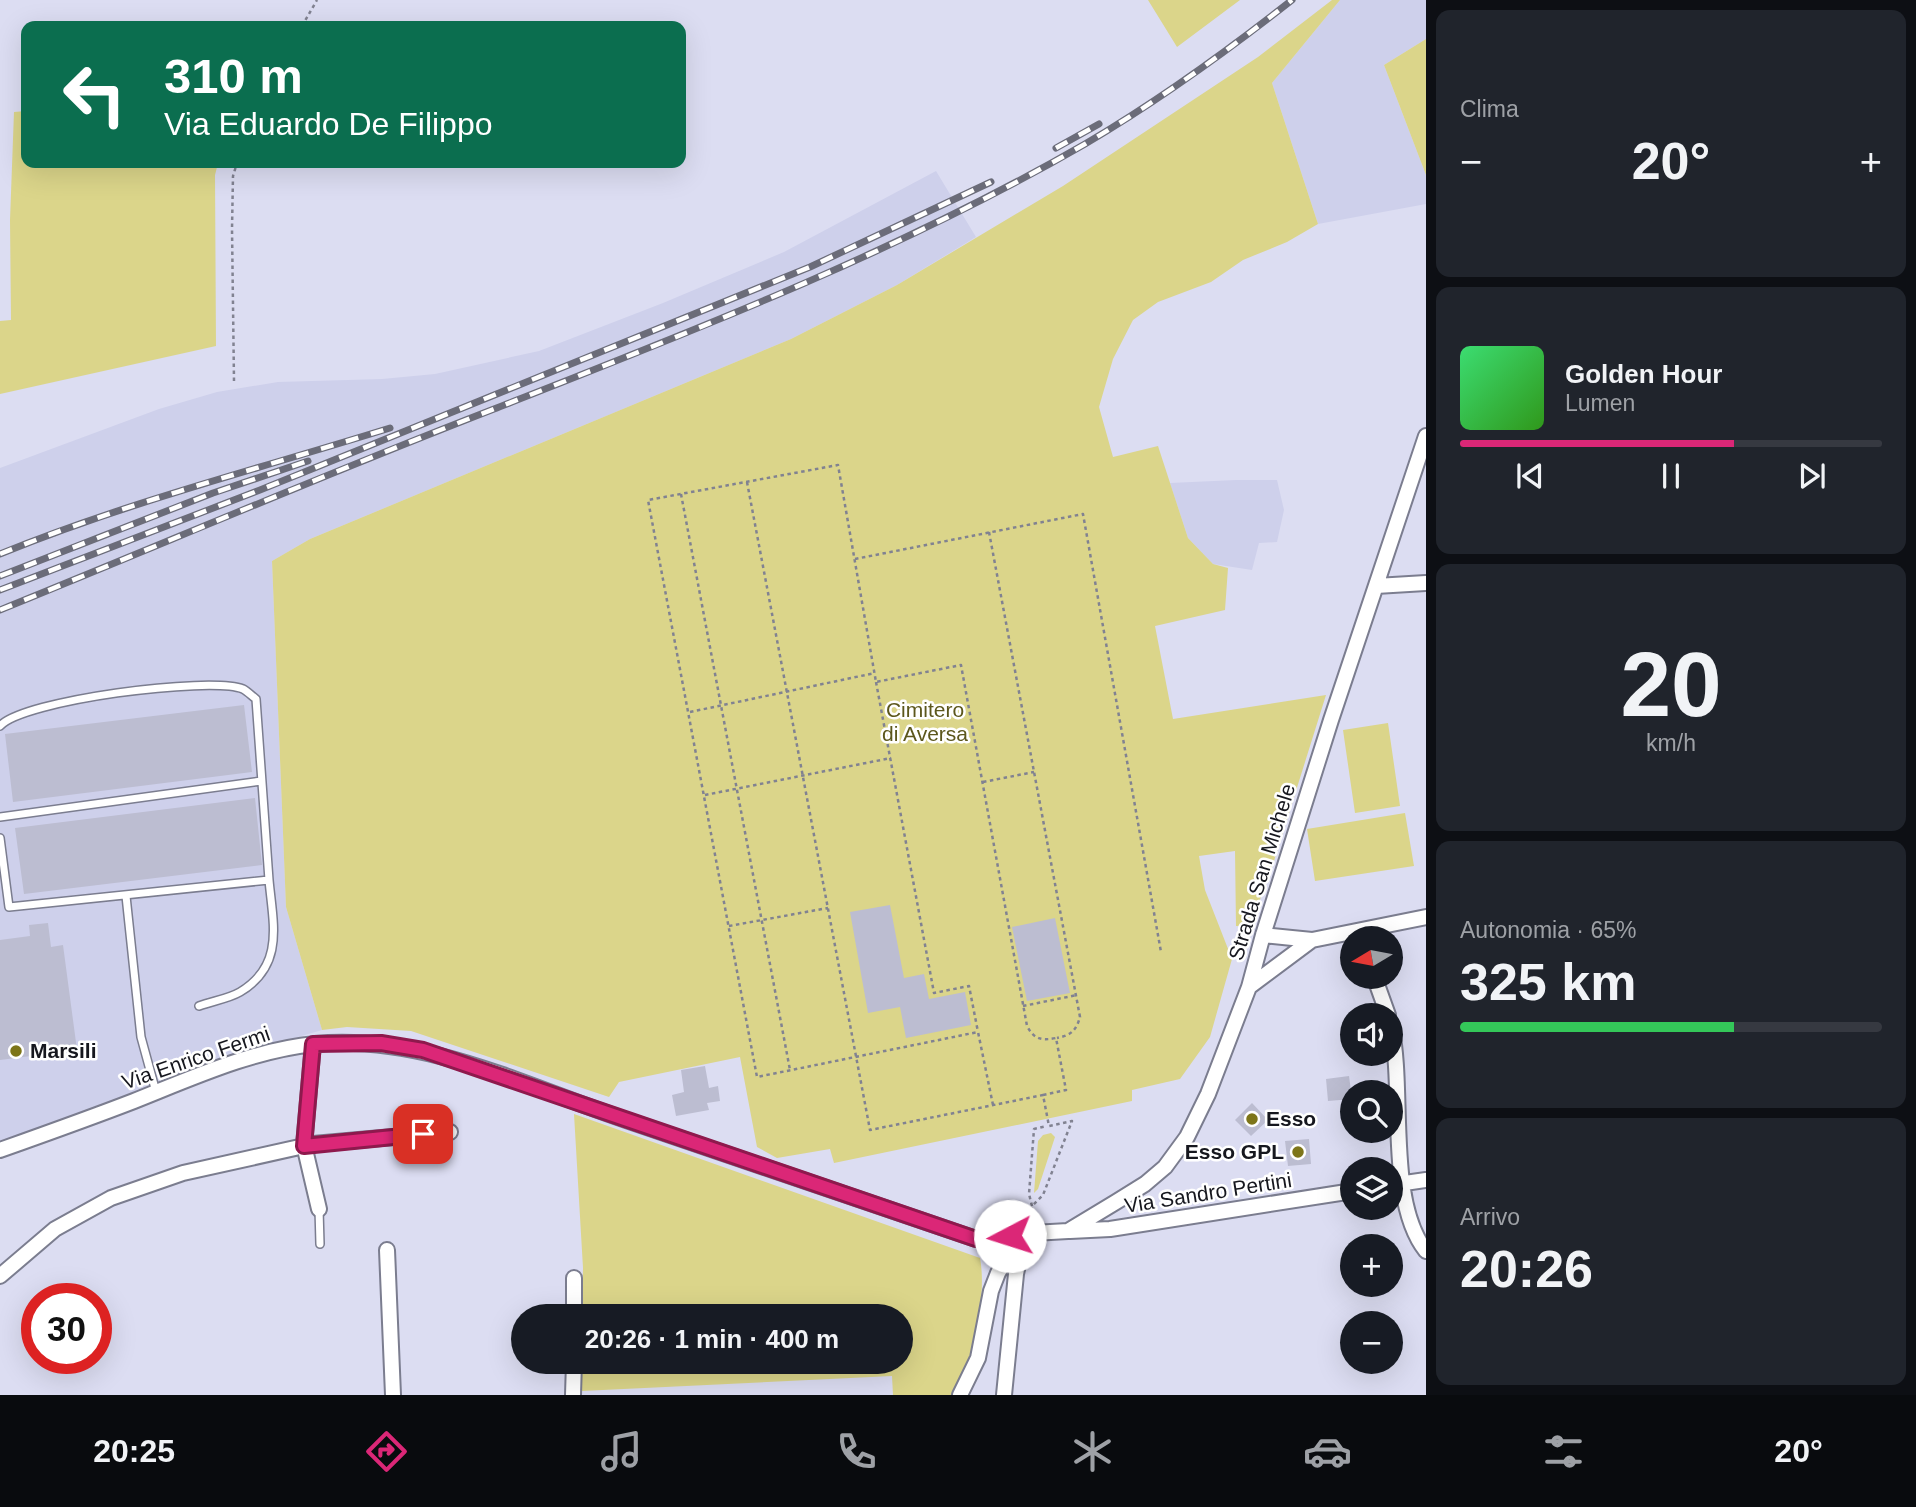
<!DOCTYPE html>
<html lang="it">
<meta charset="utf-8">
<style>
:root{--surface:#171b24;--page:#20242c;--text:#f1f3f6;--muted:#9ea1a6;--line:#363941;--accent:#db2777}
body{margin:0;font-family:Arial,sans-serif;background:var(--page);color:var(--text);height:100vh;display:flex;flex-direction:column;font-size:26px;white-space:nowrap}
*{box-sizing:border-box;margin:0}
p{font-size:23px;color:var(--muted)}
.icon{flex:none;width:38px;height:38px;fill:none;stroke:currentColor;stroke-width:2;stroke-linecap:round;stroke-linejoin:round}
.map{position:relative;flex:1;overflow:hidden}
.sheet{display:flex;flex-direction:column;gap:10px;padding:10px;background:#0d0f14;width:490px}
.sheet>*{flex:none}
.hud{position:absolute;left:21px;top:21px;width:665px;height:147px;border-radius:14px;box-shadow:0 7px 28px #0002;background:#0b6e4f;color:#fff;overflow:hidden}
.needle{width:46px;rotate:260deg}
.tools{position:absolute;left:1340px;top:926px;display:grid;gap:14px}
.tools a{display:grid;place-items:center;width:63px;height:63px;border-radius:50%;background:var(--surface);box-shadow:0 7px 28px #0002;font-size:35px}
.speed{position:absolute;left:21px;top:1283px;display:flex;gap:14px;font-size:35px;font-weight:700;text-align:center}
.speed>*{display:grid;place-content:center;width:91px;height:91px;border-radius:50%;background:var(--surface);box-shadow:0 7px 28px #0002;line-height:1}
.speed .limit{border:10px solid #d22;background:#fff;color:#111}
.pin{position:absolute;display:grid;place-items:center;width:60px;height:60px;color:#fff;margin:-30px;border-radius:14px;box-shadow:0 4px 10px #0006}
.me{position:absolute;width:77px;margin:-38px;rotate:265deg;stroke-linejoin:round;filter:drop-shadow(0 0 5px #0008)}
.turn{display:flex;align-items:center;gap:24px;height:147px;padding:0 28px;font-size:32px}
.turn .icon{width:91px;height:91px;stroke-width:2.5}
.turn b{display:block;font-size:49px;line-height:60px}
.big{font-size:52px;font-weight:700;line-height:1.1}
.sheet .tile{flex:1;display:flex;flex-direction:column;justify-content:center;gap:10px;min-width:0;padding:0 24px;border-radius:14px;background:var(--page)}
.sheet .dial{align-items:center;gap:0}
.dial b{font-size:91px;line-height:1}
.song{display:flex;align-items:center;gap:21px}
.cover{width:84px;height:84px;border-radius:10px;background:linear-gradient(135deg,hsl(140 70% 55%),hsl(110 70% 35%))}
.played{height:7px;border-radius:4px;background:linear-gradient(90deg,var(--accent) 65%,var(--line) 65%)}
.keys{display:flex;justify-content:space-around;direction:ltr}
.heat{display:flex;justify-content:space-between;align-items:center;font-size:38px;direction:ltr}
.charge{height:10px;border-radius:5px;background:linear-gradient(90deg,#34c759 65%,var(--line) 0)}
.trip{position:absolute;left:511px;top:1304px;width:402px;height:70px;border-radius:35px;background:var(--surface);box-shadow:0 7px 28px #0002;font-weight:700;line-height:70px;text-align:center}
.menu{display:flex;height:112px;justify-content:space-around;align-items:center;background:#090b0e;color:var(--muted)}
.menu .icon{width:49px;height:49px}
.menu .selected{color:var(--accent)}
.menu b{font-size:32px;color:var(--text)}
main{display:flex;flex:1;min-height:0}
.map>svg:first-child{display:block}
.built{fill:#ced0eb}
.green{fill:#dbd58a}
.building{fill:#bcbdd1}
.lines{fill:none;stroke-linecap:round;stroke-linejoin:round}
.service-casing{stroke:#7b7d8f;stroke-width:10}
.minor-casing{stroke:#7b7d8f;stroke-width:18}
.path{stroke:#818291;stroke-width:2.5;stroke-dasharray:3.5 3.5;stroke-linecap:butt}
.service{stroke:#fff;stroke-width:7}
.minor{stroke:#fff;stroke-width:14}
.rail-casing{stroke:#6b6c79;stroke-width:7}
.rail{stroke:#fff;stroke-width:4.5;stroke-dasharray:13;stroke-linecap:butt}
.route-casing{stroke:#8e194d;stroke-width:18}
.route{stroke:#db2777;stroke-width:12}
.poi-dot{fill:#7d7519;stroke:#fff;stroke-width:2.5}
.labels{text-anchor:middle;stroke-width:5;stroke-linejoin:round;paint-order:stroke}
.park-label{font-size:21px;fill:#5c571c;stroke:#fff}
.street-label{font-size:21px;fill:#16171e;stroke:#fff}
.poi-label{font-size:21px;font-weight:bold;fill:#16171e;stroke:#fff;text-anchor:start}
</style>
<main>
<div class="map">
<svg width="1426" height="1395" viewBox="0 0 1426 1395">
<rect width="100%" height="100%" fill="#dcddf2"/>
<path class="built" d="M1340 0H1426V39L1384 65 1426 175V204L1318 224 1272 83Z
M936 171 976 237 897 285 791 339 310 539 272 561 286 907 322 1030 207 1064 0 1143V468L159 409 217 392 278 382 382 379 435 374 539 351 663 303 784 252Z
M1236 480H1277L1284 510 1277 542 1259 543 1252 570 1213 564 1188 538 1170 483Z"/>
<path class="green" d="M1148 0H1240L1177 47Z
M1332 0H1340L1272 83 1318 224 1287 242 1243 260 1211 282 1158 302 1133 320 1113 359 1099 407 1113 457 1158 446 1188 538 1213 564 1228 568 1225 610 1155 626 1173 719 1326 695 1274 861 1250 927 1236 926 1235 851 1199 856 1205 890 1232 959 1210 1037 1180 1079 1132 1090V1101L834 1163 830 1149 777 1158 757 1147 740 1057 619 1082 609 1097 411 1031 347 1027 322 1030 286 907 272 561 310 539 791 339 897 285 1063 186 1258 57Z
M1426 39V175L1384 65Z
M26 111V163H218L215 175 216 346 0 394V321L11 320 10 220 14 112Z
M1388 723 1400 806 1355 813 1343 730Z
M1405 813 1414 866 1315 881 1307 829Z
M574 1114 980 1258C986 1289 977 1342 966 1372 963 1380 956 1388 951 1395H893L892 1376 582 1391V1362H901V1316H582L583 1268Z
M1051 1133 1055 1137 1038 1189 1034 1193 1038 1141 1043 1135Z"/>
<path class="building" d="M244 705 252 772 13 802 5 734Z
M255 798 262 865 24 894 15 828Z
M890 905 904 978 924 974 929 999 965 992 971 1025 906 1038 900 1007 868 1013 850 912Z
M1055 918 1070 993 1027 1001 1012 927Z
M48 923 51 947 63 945 77 1050 0 1060V940L30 936 29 925Z
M705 1066 709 1088 718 1086 720 1101 707 1103 709 1110 676 1116 672 1095 684 1092 681 1070Z
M1349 1076 1352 1099 1328 1101 1326 1079Z
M1252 1103 1268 1120 1251 1136 1235 1120Z
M1309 1139 1311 1164 1288 1166 1285 1141Z"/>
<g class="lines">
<defs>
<path id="service" d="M0 726C23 700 209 676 243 689 247 691 252 696 256 699L269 880 9 907 0 838
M0 817 261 781
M126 896 141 1037 156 1092
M199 1006C212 1001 228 999 240 992 285 965 273 924 269 880
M319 1209 320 1244"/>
<path id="minor" d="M1376 586 1426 583
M1263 935 1312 940 1426 917
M1374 976 1388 1015
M1249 987 1312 940
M1391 1027C1405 1089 1386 1201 1426 1251
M313 1044 304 1145 319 1209
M0 1150C45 1134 90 1118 134 1101 192 1078 253 1050 315 1044 424 1034 525 1086 626 1120 742 1160 859 1199 976 1239H1010
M1391 1185 1426 1180
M1010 1238a12 12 0 1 1 24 0a12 12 0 1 1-24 0Z
M1070 1231 1110 1229 1353 1191
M1033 1233 1068 1231 1116 1202 1145 1184 1165 1167 1187 1137 1208 1094 1249 987 1263 935 1331 720 1426 436
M387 1250 393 1395
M0 1276 55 1229 111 1198 183 1173 313 1144 450 1132
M574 1316V1278
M573 1395 574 1362
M960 1395 978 1358 991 1291 998 1273 1014 1246
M1004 1395 1016 1274 1021 1250"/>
</defs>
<use href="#service" class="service-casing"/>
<use href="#minor" class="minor-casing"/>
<path class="path" d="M302 26 317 0
M234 381 232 229 233 176 237 163
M747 482 870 1130 1043 1095 1049 1126 1072 1121 1043 1195 1032 1206 1027 1220
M681 494 790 1070
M989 532 1080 1017C1076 1031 1071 1035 1057 1038
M855 559 1083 514 1161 952
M876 682 934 993 969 986 978 1032
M690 712 875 673
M983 782 1034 772
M705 795 891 758
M729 926 828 908
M1023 1006 1077 995
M993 1105 978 1032 757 1077 648 500 838 465 876 682 961 665 1027 1026C1034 1039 1041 1041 1056 1038L1066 1090 1043 1095
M1032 1206 1029 1194 1034 1129 1047 1126"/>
<use href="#service" class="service"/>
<use href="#minor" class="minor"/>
<defs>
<path id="rail" d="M1056 148 1099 124
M0 554C128 502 258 469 390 428
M0 576 213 493 308 461
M0 590 260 490 810 267 991 182
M0 610C165 543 328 473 494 409 693 331 900 251 1085 144 1158 101 1226 52 1292 0"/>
</defs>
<use href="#rail" class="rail-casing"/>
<use href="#rail" class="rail"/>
</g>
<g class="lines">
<defs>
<path id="route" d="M423 1134 304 1146 313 1044 381 1043 423 1050 976 1239H1010V1236"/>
</defs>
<use href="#route" class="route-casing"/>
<use href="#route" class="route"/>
</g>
<g class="poi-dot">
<circle cx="16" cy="1051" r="7"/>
<circle cx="1252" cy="1119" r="7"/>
<circle cx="1298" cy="1152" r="7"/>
</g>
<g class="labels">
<g class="park-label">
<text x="925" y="717">Cimitero<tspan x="925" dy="24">di Aversa</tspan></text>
</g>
<g class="street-label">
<text transform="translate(1262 872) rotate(-73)" y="7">Strada San Michele</text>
<text transform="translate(196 1058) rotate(-19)" y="7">Via Enrico Fermi</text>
<text transform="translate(1208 1193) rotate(-9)" y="7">Via Sandro Pertini</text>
</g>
<g class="poi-label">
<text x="30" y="1058">Marsili</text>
<text x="1266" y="1126">Esso</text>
<text x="1284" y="1159" text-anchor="end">Esso GPL</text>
</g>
</g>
</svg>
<div class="tools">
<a><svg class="needle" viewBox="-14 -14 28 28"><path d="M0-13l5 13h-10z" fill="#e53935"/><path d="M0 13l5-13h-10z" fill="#9ea1a6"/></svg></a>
<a><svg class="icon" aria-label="sound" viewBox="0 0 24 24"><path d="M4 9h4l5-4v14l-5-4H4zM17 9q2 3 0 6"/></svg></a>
<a><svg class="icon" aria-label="search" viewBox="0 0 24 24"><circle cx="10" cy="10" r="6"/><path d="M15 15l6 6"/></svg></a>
<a><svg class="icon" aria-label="layers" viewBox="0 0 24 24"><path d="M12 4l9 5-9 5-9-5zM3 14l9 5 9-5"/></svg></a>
<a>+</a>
<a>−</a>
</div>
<div class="speed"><div class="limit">30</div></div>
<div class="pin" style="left:423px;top:1134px;background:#d93025"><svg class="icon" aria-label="arrive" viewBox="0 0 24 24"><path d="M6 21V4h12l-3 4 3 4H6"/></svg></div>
<svg class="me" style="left:1010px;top:1236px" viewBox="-20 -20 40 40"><circle r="19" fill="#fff"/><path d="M0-13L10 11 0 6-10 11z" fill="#db2777"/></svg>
<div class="trip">20:26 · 1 min · 400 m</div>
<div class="hud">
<div class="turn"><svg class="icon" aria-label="left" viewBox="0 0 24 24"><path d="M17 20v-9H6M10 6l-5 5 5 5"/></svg><div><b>310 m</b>Via Eduardo De Filippo</div></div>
</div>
</div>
<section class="sheet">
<div class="tile"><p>Clima</p>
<div class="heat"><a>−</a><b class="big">20°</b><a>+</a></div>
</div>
<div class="tile">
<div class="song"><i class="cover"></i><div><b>Golden Hour</b><p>Lumen</p></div></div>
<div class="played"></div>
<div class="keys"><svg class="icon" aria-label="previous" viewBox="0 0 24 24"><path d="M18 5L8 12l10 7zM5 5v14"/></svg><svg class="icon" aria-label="pause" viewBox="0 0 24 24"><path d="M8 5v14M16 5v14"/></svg><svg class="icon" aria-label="next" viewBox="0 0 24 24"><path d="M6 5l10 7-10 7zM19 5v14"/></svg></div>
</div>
<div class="tile dial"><b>20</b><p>km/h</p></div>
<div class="tile"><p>Autonomia · 65%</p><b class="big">325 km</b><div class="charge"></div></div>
<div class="tile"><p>Arrivo</p><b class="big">20:26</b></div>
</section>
</main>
<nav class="menu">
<b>20:25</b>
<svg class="icon selected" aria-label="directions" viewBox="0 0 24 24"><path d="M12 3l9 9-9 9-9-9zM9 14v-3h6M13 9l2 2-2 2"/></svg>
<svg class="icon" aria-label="music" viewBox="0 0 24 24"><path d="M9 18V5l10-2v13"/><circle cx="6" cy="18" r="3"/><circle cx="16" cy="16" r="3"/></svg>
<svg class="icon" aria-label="phone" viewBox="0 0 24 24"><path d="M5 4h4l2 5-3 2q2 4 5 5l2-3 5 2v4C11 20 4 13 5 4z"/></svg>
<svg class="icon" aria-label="climate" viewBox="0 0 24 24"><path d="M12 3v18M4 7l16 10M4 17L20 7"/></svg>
<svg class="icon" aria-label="car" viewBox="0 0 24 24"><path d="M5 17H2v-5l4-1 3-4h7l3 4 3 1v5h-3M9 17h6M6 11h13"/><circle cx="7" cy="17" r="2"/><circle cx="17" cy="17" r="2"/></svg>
<svg class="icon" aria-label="filters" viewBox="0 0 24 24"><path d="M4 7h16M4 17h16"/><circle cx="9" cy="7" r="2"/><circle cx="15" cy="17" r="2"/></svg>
<b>20°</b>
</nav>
